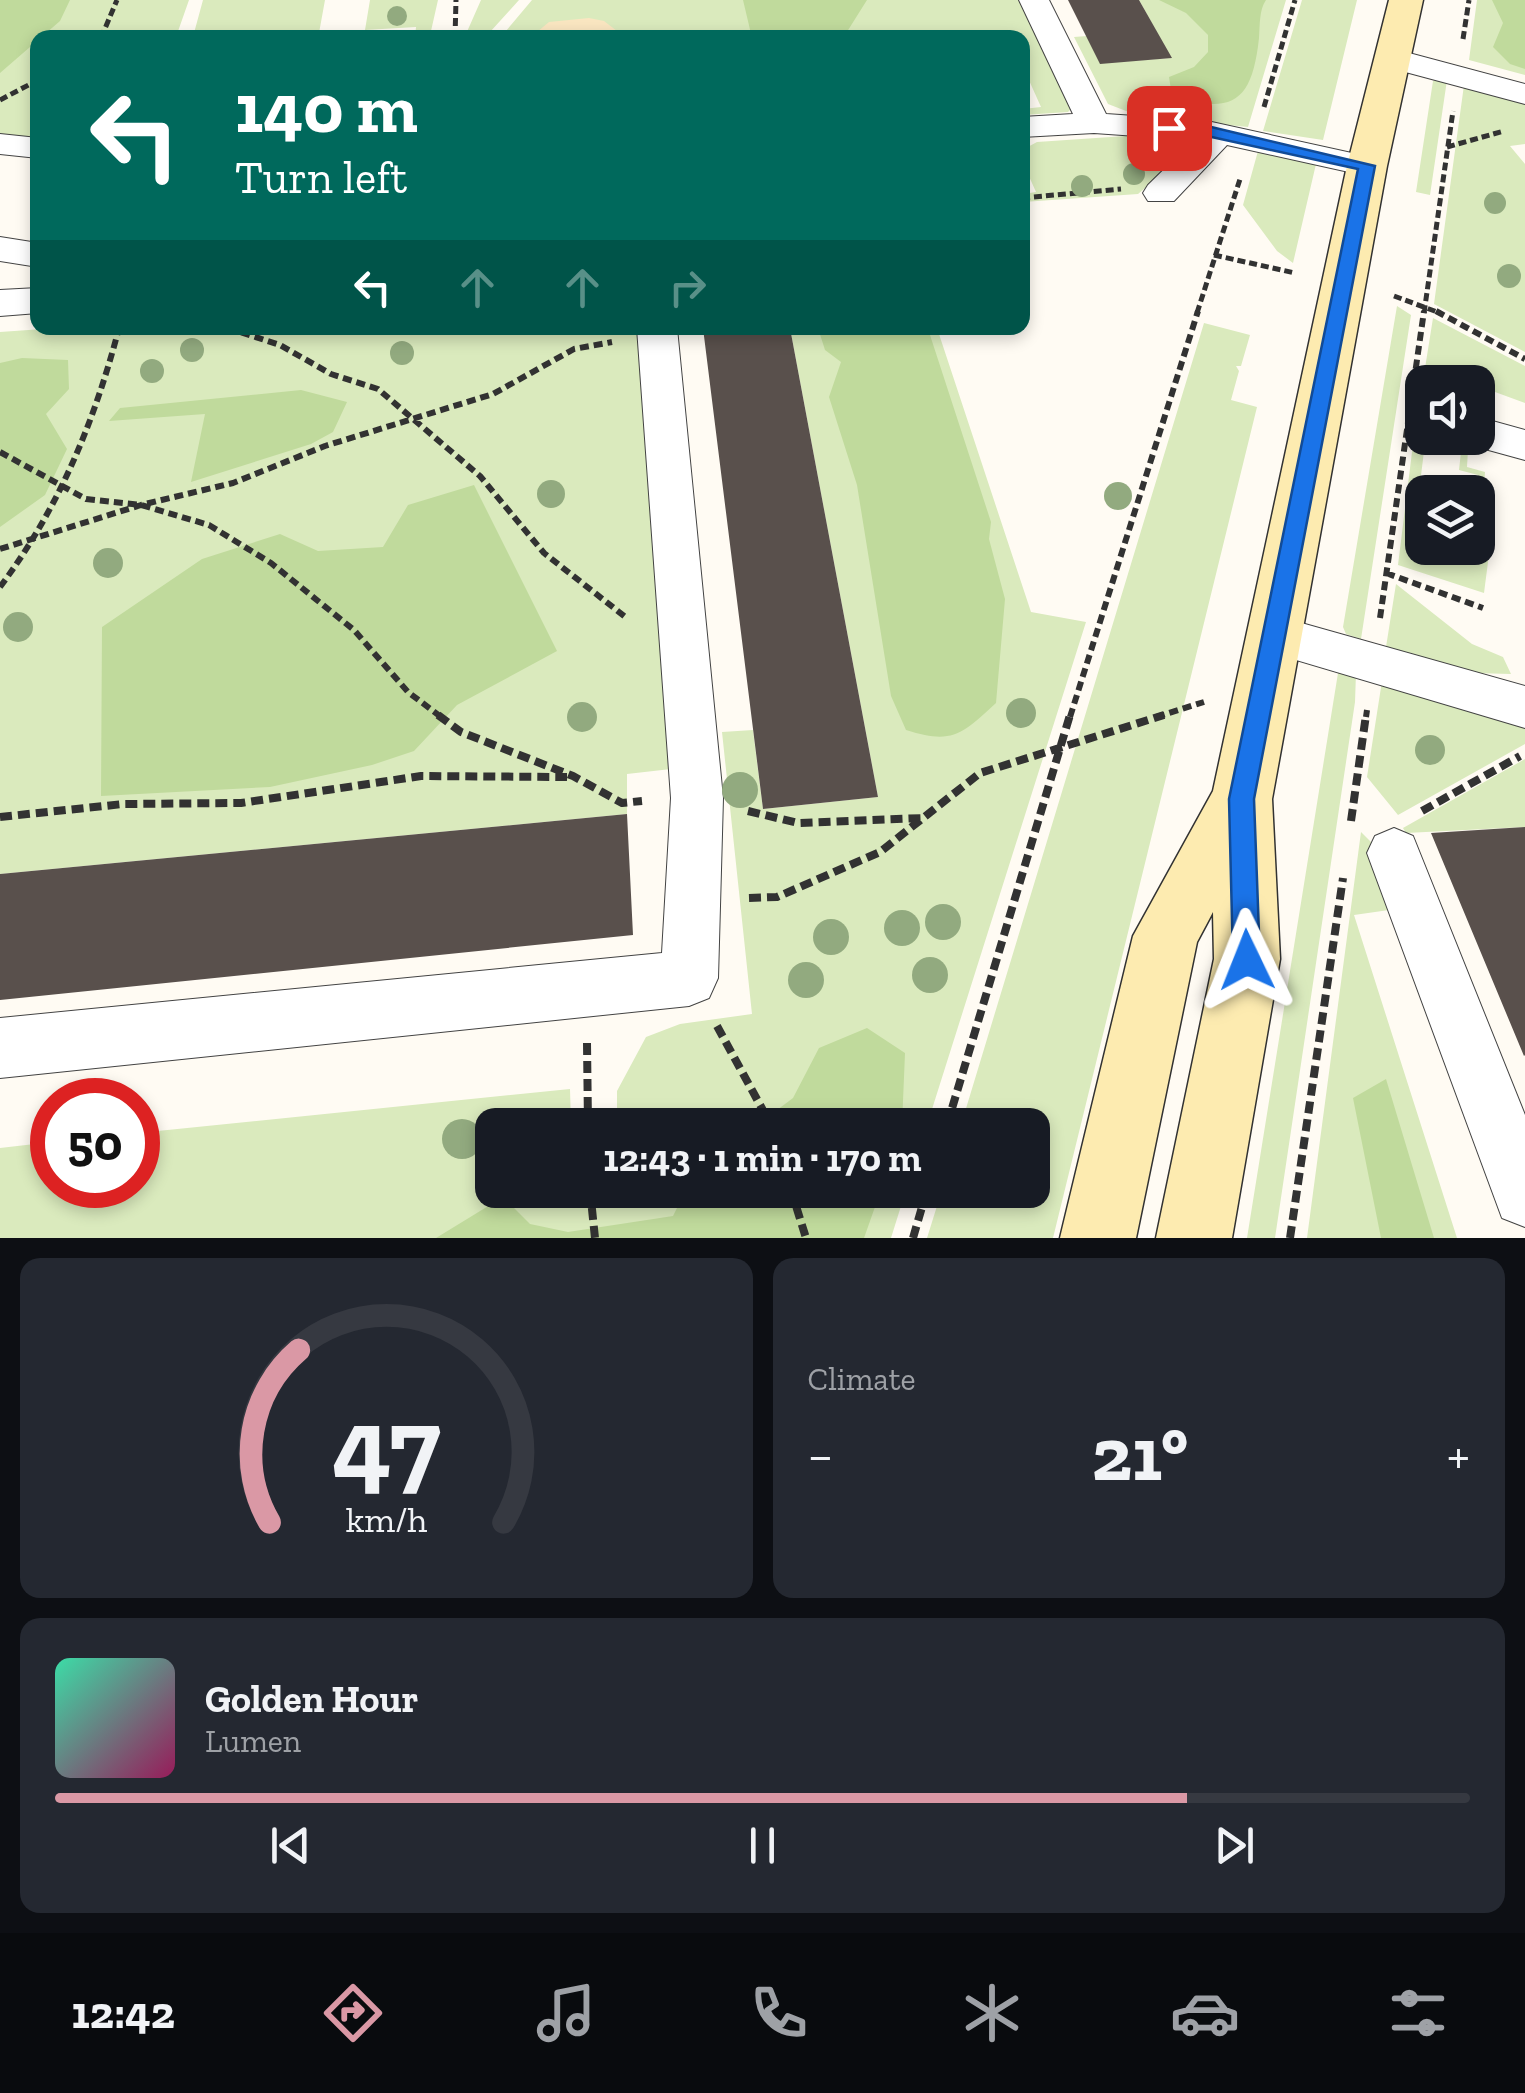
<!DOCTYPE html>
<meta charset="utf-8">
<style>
:root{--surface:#171b24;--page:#242831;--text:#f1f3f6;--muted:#9ea1a6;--line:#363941;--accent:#da98a5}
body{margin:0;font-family:"Zilla Slab",serif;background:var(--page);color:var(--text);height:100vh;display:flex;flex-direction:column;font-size:38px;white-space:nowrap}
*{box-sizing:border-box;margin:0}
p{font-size:32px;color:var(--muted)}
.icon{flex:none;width:55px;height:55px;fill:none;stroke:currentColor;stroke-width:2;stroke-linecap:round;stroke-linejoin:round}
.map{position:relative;height:1238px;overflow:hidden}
.sheet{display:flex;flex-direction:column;gap:20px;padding:20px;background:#0d0f14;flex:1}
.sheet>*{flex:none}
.guide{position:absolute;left:30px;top:30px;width:1000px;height:305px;border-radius:20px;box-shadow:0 5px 15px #0003;background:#00695c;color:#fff;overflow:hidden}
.tools{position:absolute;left:1405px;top:365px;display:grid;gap:20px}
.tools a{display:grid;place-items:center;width:90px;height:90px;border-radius:20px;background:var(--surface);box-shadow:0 5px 15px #0003;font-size:50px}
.speed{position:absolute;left:30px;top:1078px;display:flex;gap:20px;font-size:50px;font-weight:700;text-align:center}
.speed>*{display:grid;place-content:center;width:130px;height:130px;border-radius:50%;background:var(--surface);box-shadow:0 5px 15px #0003;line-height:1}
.speed .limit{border:15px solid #d22;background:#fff;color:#111}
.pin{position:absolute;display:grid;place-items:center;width:85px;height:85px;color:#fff;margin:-42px;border-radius:20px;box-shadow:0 5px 15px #0006}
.me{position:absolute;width:110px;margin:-55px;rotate:358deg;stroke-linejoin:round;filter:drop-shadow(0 0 8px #0008)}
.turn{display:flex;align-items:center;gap:35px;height:210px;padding:0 40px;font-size:45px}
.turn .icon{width:130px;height:130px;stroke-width:2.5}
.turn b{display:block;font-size:70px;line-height:85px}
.lanes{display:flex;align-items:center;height:95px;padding:0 40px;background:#0003;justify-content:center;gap:50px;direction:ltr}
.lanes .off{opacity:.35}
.big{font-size:75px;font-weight:800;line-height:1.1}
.sheet .tile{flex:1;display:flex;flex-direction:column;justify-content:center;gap:15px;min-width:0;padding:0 35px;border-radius:20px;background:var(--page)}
.sheet .dial{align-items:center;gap:0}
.dial svg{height:260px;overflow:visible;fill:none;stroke:var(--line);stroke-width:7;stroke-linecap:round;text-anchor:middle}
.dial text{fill:var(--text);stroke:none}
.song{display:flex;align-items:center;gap:30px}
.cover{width:120px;height:120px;border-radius:15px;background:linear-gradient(135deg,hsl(160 70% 55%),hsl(330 70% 35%))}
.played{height:10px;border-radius:5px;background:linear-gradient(90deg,var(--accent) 80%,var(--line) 80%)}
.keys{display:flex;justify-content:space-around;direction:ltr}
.heat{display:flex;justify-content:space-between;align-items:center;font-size:55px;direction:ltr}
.sheet .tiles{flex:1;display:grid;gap:20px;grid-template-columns:1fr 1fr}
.tile:last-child{grid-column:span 2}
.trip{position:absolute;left:475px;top:1108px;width:575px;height:100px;border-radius:20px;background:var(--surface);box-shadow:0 5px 15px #0003;font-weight:800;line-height:100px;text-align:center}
.dock{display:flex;height:160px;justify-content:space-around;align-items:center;background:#090b0e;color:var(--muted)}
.dock .icon{width:70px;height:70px}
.dock .current{color:var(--accent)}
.dock b{font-size:45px;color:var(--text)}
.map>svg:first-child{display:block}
.green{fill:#daeabd}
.forest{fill:#c0da9c}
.sand{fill:#fae6c1}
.building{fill:#59504c}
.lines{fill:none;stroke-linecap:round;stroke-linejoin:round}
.street-casing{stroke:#434343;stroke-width:2}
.secondary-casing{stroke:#323232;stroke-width:3}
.path-far2{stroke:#323232;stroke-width:5;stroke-dasharray:8 4;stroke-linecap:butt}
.path-far1{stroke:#323232;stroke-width:6;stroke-dasharray:9 5;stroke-linecap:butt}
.path{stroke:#323232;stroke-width:8;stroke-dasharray:12 6;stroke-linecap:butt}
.street{fill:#fff;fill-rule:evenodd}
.secondary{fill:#fdebb0;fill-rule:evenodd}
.tree{fill:#92aa7f}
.route{fill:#1a73e8;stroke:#114b97;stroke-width:2.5}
</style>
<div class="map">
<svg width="1525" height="1238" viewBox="0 0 1525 1238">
<rect width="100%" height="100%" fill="#fffbf3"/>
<path class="green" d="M0 0H189L176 37 38 38 37 141 0 137Z
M203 0H325L319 33 200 37 201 33H194Z
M370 0H438L431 31 415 38 416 27 365 30Z
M481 0H519L490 32 466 34Z
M532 0H1023L1072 108 1068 112 1023 115V109L1041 107 1023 67 1022 38H490L506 31Z
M1139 0H1286L1248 127 1139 116 1108 104 1074 37 1087 36 1101 63 1171 58Z
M1302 0H1357L1323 140 1263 131Z
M1477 0H1525V75L1469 60Z
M1447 80 1430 195 1416 192 1433 81Z
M1464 85 1525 100V144L1510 146 1525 164V352L1434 304Z
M1155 134 1195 136 1197 144 1138 194 1023 202V194L1036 192 1023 163 1024 149 1037 142Z
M1258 151 1316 164 1293 263 1277 251 1243 205Z
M1397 306 1411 315 1361 639 1346 634 1343 627Z
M1433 318 1525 366V403L1495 392 1491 407 1478 411V382H1422V387Z
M1204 323 1250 335 1241 366H1236L1239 371 1231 400 1257 407 1053 1238H927L942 1190H1032V1125H961Z
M57 328H637L671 769 627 774V814L0 874V332Z
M790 328H937L1031 612 1086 622 927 1125H617V1091L646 1037 680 1024 752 1014 722 732 753 730 763 809 878 797Z
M1414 436 1468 450 1467 467 1485 472 1484 486 1477 485 1478 475 1459 470 1461 452 1425 443 1417 508 1422 511V548H1478V527L1492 531 1484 593 1398 565Z
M1396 584 1472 644 1503 657 1511 674 1473 673 1386 647Z
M1345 671 1356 673 1355 702 1275 1238H1247L1338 673Z
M1382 681 1525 725V744L1398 815 1367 777Z
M1525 759V827L1406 833 1403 828Z
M1361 832 1379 850 1396 909 1354 915 1457 1238H1307Z
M570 1089 571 1125H492V1190H906L891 1238H0V1148L52 1142V1185H138V1133Z"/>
<path class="forest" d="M0 0H70L60 21 0 73Z
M743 0H867L845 35 752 38Z
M1159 0H1266C1259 10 1260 25 1259 38 1252 102 1233 115 1172 96L1169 77 1194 67 1208 52V35L1186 13Z
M1492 0H1525V69L1510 64 1493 47 1503 23Z
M818 328H901L930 335 991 522 989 539 1005 599 996 703C962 734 953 745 906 730L891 696 857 485 829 397 841 362 825 350Z
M22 358 68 360 69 389 46 414 67 449 45 495 0 527V363Z
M301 390 347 402 333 432 311 444 191 482 205 414 109 421 120 408Z
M474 485 557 651 457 705 414 751 372 765 270 787 101 796 102 627 202 559 280 534 318 551 383 547 408 505Z
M867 1028 905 1053 902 1125H757L793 1098 819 1048Z
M1386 1079 1434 1238H1381L1353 1098Z
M686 1190H881L864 1238H436L503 1197 530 1224 568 1232 673 1216Z"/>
<path class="sand" d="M589 18 604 21 617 31V37H538L537 32 549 22Z"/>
<path class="building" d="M1068 0H1139L1172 58 1100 64Z
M703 328H790L878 797 763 809Z
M627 814 633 935 0 1000V874Z
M1525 827V1055L1524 1056 1431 833Z"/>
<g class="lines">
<defs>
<path id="street" d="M1019 0H1049L1106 114 1207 121 1379 159 1384 166 1379 173 1367 176 1227 145 1174 201H1148L1143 193 1148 185 1194 140 1094 133 1022 137V117L1073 114Z
M1394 49 1525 84V104L1383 66 1378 59Z
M0 134 38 138V158L0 154Z
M0 237 38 243V267L0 261Z
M38 288V313L0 316V290Z
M637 328H677L723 798 718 978 709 998 689 1006 0 1078V1018L662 953 671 798Z
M1478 417 1525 430V460L1463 443 1460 438H1478Z
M1273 615 1525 686V728L1256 648 1249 634 1256 620Z
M1394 828 1413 836 1525 1115V1227L1502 1218 1367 853 1375 836Z"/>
<path id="secondary" d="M1389 0H1423L1387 166 1272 799 1280 959 1232 1238H1156L1214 959 1213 912 1197 942 1136 1238H1060L1133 936 1213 791 1347 166Z"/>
</defs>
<use href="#street" class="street-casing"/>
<use href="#secondary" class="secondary-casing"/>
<path class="path-far2" d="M101 38 117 0
M455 38 456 0
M1463 39 1469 0
M0 100 38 80
M1264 107 1295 0
M1447 147 1504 131
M1022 198 1121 189
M1214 255 1295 273
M1394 296 1440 313
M1197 313 1241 176
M1424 313 1453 111"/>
<path class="path-far1" d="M1436 311 1525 359
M228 328 280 345 331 374 378 389 480 476 544 553 628 619
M1408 414 1422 418
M0 452 86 499 141 505 209 525 271 563 354 630 408 692 441 717
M0 549 141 505 233 483 325 446 493 394 574 349 612 342
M1386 573 1483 608
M0 587C59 508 94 423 119 328
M1380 618 1424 311
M1070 717 1198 311
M1156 717 1204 702
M1366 717 1367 710"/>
<path class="path" d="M438 715 461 732 573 776 622 803 642 801
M748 811 798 823 924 818
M1422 811 1520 756
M0 817 123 804 241 803 421 776 567 777
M1351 821 1366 715
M749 898 777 897 880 852 980 773 1164 715
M717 1026 771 1125
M587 1043 588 1125
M947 1125 1070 715
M590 1190 595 1238
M791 1190 806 1238
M913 1238 927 1190
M1290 1238 1343 878"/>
<use href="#street" class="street"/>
<use href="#secondary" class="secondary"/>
</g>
<g class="tree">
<circle cx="397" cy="16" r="10"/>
<circle cx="1134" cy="174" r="11"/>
<circle cx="1082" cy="186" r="11"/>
<circle cx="1495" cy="203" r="11"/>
<circle cx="1509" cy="276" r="12"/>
<circle cx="192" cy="350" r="12"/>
<circle cx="402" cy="353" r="12"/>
<circle cx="152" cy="371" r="12"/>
<circle cx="551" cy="494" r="14"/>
<circle cx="1118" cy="496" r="14"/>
<circle cx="108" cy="563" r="15"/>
<circle cx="18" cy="627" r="15"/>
<circle cx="1021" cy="713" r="15"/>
<circle cx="582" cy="717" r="15"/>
<circle cx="1430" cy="750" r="15"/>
<circle cx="740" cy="790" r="18"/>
<circle cx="943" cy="922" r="18"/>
<circle cx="902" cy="928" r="18"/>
<circle cx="831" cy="937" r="18"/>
<circle cx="930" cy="975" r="18"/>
<circle cx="806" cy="980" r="18"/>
<circle cx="462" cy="1139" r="20"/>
</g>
<path class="route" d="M1169 124 1207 126 1375 166 1254 799 1260 960 1256 969 1247 973 1237 969 1233 960 1229 799 1358 169 1207 136 1164 132 1161 128Z"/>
</svg>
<div class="tools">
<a><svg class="icon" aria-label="sound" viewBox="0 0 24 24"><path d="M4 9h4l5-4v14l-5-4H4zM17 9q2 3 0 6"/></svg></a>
<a><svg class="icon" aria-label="layers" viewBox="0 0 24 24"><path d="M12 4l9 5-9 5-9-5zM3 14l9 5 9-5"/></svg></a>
</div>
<div class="speed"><div class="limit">50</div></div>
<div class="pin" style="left:1169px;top:128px;background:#d93025"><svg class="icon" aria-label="arrive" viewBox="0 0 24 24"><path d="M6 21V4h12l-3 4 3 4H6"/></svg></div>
<svg class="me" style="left:1247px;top:960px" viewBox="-20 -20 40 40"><path d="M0-17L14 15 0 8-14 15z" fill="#1a73e8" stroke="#fff" stroke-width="4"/></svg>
<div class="trip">12:43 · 1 min · 170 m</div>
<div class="guide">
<div class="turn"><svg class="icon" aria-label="left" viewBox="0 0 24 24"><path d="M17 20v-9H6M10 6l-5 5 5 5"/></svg><div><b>140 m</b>Turn left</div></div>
<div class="lanes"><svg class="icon" aria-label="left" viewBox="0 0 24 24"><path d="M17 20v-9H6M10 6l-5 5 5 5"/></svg><svg class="icon off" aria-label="ahead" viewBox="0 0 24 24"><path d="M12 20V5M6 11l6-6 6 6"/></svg><svg class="icon off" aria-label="ahead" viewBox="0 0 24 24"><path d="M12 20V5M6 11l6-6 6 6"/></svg><svg class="icon off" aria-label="right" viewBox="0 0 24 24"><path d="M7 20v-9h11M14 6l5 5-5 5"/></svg></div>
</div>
</div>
<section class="sheet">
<div class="tiles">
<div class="tile dial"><svg viewBox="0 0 100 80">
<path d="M14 69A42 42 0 1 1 86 69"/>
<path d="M14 69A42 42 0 0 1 23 16" stroke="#da98a5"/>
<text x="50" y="56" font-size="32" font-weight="700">47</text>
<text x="50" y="72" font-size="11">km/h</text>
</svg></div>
<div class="tile"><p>Climate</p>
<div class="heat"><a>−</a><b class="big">21°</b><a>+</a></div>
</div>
<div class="tile">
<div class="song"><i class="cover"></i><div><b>Golden Hour</b><p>Lumen</p></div></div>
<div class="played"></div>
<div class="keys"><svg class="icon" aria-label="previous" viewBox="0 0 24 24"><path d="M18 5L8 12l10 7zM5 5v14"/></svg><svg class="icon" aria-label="pause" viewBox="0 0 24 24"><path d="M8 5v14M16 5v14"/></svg><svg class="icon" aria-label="next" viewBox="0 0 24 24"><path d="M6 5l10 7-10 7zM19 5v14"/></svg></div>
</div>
</div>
</section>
<nav class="dock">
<b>12:42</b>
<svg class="icon current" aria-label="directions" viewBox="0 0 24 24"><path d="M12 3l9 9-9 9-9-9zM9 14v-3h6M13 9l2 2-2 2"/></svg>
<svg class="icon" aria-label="music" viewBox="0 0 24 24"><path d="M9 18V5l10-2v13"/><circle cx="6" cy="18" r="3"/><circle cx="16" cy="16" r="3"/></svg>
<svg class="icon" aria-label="phone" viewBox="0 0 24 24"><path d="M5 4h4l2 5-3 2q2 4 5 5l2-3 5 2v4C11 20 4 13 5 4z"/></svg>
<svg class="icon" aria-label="climate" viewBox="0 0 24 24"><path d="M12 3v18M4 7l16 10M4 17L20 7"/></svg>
<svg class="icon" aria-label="car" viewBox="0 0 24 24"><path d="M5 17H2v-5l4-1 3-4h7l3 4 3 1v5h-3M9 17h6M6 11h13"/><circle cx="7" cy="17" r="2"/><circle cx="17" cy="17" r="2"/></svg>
<svg class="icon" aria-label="filters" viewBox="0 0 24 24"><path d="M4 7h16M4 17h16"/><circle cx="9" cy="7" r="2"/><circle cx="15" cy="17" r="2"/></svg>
</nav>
